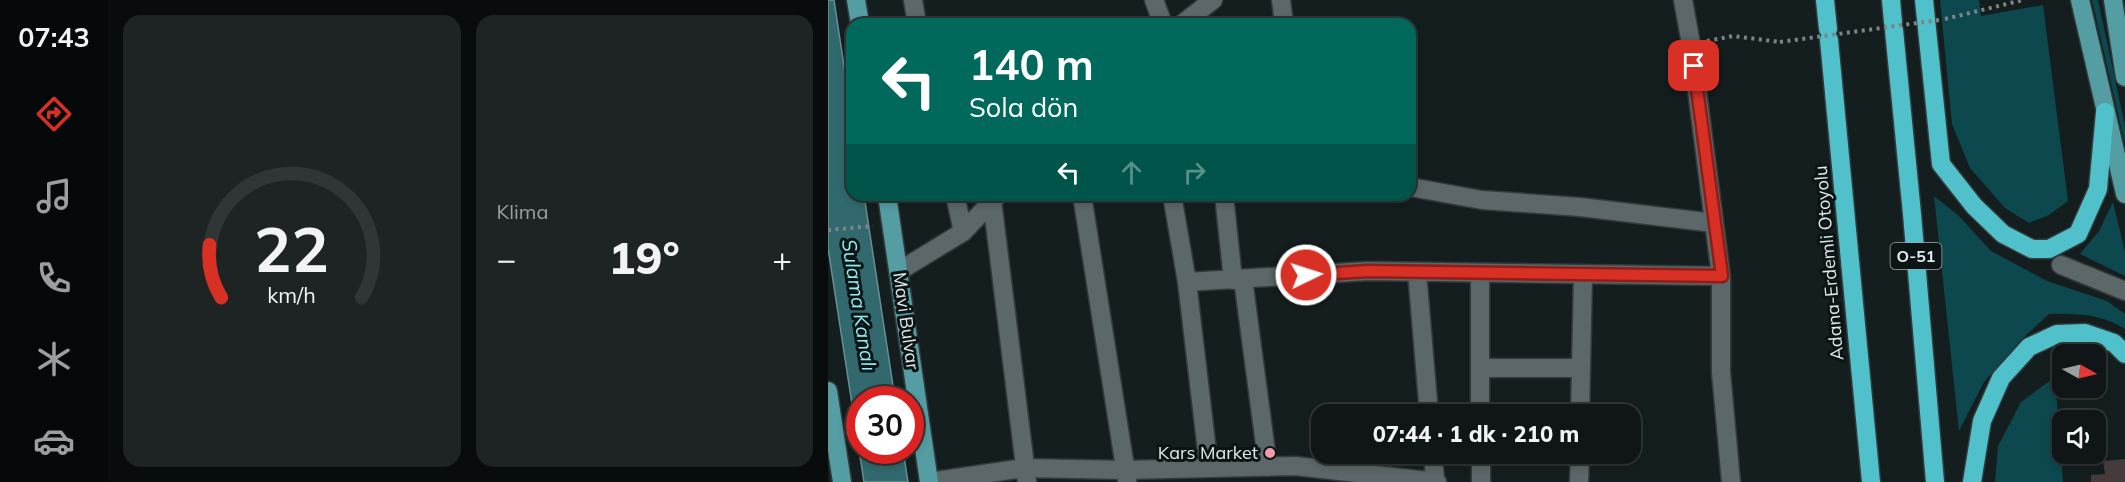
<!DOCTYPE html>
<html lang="tr">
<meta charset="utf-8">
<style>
:root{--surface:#101617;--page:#1e2324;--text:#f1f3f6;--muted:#9c9fa1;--line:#303536;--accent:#d93025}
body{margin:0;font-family:Mulish,sans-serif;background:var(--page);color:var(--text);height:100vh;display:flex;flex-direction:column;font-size:22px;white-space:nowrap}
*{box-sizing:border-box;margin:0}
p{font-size:20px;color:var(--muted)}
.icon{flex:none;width:33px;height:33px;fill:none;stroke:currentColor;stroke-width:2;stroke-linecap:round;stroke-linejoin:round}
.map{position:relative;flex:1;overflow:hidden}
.details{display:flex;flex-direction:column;gap:15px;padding:15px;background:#090c0d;width:720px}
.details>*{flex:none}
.top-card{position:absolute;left:18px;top:18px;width:570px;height:183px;border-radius:18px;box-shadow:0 3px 9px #0003,0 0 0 2px var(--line);background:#00695c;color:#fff;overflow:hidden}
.needle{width:39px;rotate:98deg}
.controls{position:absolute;left:1224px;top:344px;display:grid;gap:12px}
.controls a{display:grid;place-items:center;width:54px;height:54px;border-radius:12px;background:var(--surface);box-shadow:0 3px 9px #0003,0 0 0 2px var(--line);font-size:30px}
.speed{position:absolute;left:18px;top:386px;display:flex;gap:12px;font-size:30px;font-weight:700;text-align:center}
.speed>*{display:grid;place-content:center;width:78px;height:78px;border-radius:50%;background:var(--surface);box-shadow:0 3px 9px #0003,0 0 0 2px var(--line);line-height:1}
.speed .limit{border:9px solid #d22;background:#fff;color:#111}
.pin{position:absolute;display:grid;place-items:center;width:51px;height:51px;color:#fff;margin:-26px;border-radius:12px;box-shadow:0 3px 9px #0006}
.me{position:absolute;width:66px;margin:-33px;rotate:86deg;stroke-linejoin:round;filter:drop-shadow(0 0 4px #0008)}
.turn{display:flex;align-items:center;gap:21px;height:126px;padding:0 24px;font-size:27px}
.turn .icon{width:78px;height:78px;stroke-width:2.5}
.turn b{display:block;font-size:42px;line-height:51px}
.lanes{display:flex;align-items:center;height:57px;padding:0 24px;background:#0003;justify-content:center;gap:30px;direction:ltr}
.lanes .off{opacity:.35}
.big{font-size:45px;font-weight:800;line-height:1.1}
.details .widget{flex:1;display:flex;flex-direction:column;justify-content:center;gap:9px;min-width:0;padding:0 21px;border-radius:18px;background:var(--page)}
.details .dial{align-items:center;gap:0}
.dial svg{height:156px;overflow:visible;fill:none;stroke:var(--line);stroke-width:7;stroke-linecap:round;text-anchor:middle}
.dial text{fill:var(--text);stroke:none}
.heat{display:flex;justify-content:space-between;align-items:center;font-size:33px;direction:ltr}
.details .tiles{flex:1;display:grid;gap:15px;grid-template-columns:repeat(2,1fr)}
.trip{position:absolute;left:483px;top:404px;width:330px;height:60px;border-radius:18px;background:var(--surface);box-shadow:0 3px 9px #0003,0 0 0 2px var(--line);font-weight:800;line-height:60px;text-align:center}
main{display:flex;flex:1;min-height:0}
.dock{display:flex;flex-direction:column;width:108px;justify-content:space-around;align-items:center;background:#060909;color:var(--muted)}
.dock .icon{width:42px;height:42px}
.dock .active{color:var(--accent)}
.dock b{font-size:27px;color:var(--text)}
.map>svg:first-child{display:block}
.green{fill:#0c484d}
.water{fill:#31696e;stroke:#679094;stroke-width:1.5}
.building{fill:#453b3c}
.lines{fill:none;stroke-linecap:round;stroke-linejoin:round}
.minor-casing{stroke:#343a3b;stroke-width:21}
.major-casing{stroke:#343a3b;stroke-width:21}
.highway-casing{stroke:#343a3b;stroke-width:21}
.path{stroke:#7d8586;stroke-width:4;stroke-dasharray:3 4.5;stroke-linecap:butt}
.minor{stroke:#5b6768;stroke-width:18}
.major{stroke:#549da3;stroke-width:18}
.highway{stroke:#50c1ca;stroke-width:18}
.path-bridge{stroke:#7d8586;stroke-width:4;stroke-dasharray:3 4.5;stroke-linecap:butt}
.route-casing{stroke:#8d1f18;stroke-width:15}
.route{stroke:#d93025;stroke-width:10}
.poi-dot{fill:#f29aad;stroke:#0c1516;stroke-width:2}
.labels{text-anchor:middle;stroke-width:6;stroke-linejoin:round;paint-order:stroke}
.shield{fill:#0c1516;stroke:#a3aaab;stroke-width:1.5}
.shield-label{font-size:16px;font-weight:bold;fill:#e4eaeb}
.street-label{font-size:18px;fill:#e4eaeb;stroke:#0c1516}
.poi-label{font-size:18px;fill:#e4eaeb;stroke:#0c1516;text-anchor:end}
.water-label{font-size:20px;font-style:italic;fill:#91eff6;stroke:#0c1516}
</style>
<main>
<nav class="dock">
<b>07:43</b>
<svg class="icon active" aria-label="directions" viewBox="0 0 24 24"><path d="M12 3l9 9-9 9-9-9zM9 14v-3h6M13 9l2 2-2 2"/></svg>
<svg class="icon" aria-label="music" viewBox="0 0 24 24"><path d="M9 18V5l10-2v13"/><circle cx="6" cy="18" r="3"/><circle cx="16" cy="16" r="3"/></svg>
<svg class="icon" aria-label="phone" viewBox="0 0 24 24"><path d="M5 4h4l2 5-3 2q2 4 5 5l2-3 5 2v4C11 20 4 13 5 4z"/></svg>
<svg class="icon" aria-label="climate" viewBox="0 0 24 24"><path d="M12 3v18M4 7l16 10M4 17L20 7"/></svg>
<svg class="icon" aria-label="car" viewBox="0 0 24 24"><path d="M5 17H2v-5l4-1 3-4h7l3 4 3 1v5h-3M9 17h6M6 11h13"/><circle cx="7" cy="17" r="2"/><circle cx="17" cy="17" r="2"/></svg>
</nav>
<section class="details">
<div class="tiles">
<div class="widget dial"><svg viewBox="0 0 100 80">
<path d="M14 69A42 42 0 1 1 86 69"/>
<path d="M14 69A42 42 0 0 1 8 42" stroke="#d93025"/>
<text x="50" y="56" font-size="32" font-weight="700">22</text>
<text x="50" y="72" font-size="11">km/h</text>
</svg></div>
<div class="widget"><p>Klima</p>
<div class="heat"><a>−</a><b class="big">19°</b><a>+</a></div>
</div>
</div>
</section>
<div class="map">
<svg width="1297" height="482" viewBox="0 0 1297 482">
<rect width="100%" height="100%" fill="#151e1f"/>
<path class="green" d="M1112 0H1151L1153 16 1215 5 1240 201 1221 215 1201 223 1177 208 1142 168 1124 124Z
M1264 0H1270L1297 126V144Z
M1106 196 1131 216 1163 251 1219 281 1279 301 1297 314V329C1273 314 1249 313 1221 314L1194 339 1156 382 1131 431Z
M1285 202 1297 252V276L1252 254 1271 231Z
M1227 377 1235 482H1167L1170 446 1193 402Z"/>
<path class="water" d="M0 0H6L24 119V195H36L67 399H32V450H75L80 482H36L0 248Z"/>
<path class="building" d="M1297 459V482H1263V475L1277 474 1275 461Z"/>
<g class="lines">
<defs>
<path id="minor" d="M85 0 89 24
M326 0 335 24
M453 0 456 24
M855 0 863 44 893 276V372L903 482
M354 24 385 0
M582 187 654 200 752 207 886 223
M127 195 135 232
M254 195 299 480
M344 195 359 282 381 468
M396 195 405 280
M164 200 199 482
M1233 265 1297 291
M71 271 135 232 169 196
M589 272 601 414
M652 273V414
M415 279 440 467
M359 282 540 271 893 276
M652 368H753
M752 414 755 274
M605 453 607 482
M653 453V482
M101 482 196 468 297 470 467 466 609 482
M751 482 752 453"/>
<path id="major" d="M28 0 32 24
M1252 0 1297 194
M1285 0 1297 77
M59 195 101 482
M0 391 14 482"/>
<path id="highway" d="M997 0 1000 29
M1063 0 1065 22
M1096 0 1113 164 1146 206 1175 234 1204 249H1221L1250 234 1270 189 1277 112
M1066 30 1084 214 1107 482
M1001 40 1043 482
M1144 482 1154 421 1173 378 1201 347 1229 334 1257 333 1286 343 1297 354"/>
</defs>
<use href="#minor" class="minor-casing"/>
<use href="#major" class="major-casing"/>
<use href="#highway" class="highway-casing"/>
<path class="path" d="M1117 19 1195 0
M879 41 905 36 952 42
M0 230 45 226"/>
<use href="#minor" class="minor"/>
<use href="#major" class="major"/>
<use href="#highway" class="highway"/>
<path class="path-bridge" d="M952 42 1111 20"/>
</g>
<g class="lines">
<defs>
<path id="route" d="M478 275 540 271 894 276 866 66"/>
</defs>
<use href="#route" class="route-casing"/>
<use href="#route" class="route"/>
</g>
<circle class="poi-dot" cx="442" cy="453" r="6"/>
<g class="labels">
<rect class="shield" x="1062.5" y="243" width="51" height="26" rx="4.5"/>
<g class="shield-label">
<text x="1088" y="262">O-51</text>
</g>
<g class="street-label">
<text transform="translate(1001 263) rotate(-95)" y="6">Adana-Erdemli Otoyolu</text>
<text transform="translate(78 321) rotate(82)" y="6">Mavi Bulvar</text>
</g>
<g class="poi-label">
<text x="430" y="459">Kars Market</text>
</g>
<g class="water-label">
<text transform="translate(31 305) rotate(81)" y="7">Sulama Kanalı</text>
</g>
</g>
</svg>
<div class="controls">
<a><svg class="needle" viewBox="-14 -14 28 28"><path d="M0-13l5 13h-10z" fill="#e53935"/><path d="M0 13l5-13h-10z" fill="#9c9fa1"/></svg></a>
<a><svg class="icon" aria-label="sound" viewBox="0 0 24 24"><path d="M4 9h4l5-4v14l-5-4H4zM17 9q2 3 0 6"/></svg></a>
</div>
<div class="speed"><div class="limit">30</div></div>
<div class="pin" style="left:866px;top:66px;background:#d93025"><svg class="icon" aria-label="arrive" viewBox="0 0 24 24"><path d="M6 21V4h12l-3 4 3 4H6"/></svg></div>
<svg class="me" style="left:478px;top:275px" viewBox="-20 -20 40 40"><circle r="17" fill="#d93025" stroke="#fff" stroke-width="3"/><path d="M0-11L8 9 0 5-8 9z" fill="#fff"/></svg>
<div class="trip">07:44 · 1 dk · 210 m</div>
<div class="top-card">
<div class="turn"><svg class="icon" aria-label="left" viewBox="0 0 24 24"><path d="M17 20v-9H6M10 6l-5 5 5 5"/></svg><div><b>140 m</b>Sola dön</div></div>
<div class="lanes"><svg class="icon" aria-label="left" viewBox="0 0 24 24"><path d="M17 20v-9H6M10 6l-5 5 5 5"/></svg><svg class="icon off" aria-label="ahead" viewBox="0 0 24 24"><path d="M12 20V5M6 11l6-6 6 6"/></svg><svg class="icon off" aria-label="right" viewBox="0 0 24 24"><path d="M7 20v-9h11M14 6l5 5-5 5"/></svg></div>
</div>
</div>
</main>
